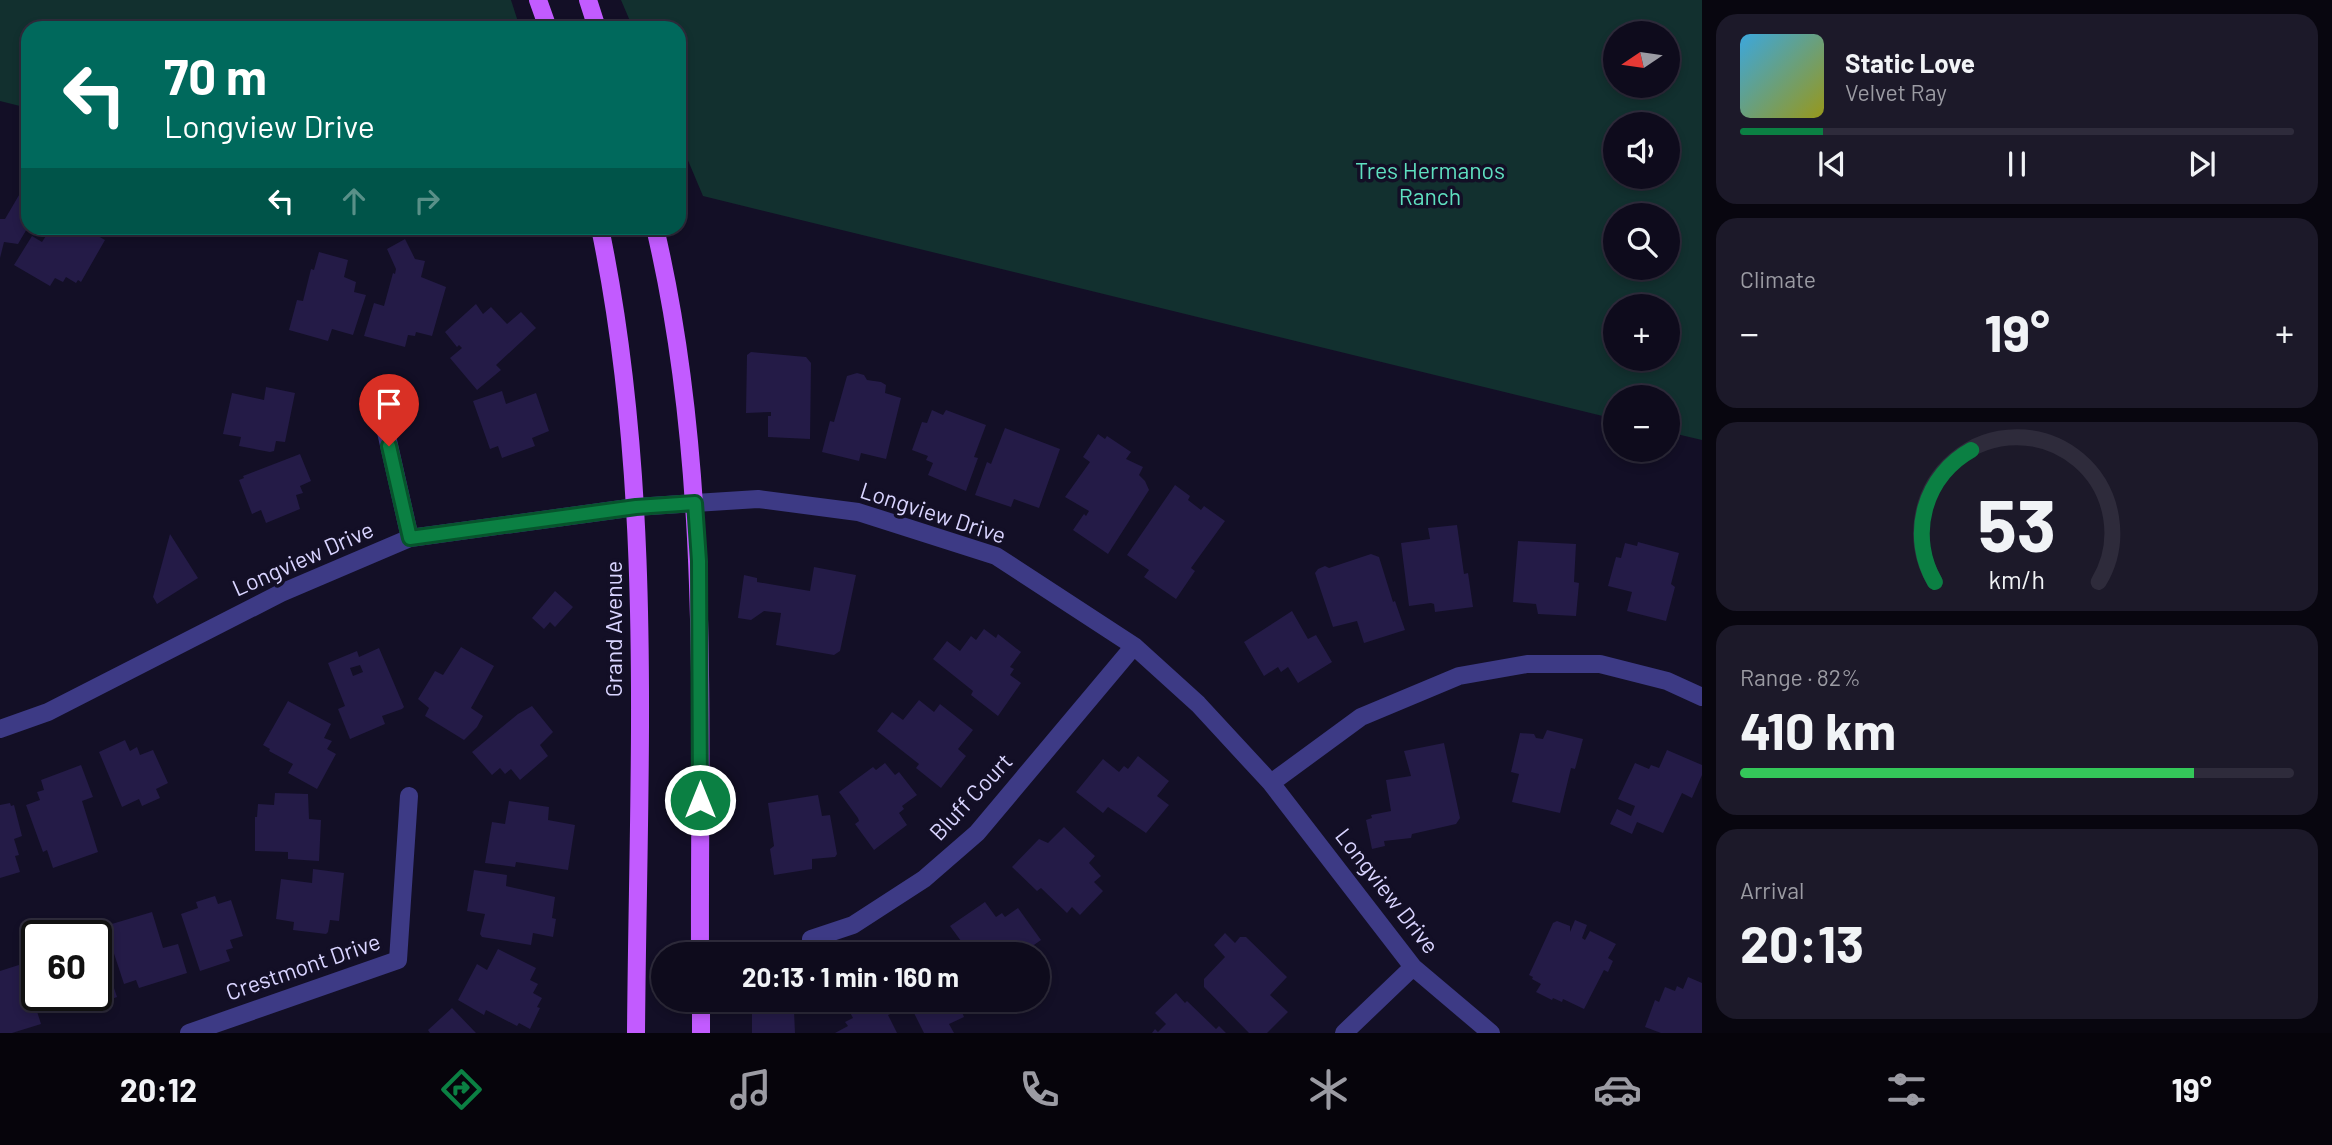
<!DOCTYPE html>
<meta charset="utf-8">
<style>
:root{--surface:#0e0b1c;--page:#1c1929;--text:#f1f3f6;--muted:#9b9ba3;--line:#2e2b3b;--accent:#0b8043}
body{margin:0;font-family:Barlow,sans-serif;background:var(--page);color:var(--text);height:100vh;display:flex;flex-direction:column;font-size:26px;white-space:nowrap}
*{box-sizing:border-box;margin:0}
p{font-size:23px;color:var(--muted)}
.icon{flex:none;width:38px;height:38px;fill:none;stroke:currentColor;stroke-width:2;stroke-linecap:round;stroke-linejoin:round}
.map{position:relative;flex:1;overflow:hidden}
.drawer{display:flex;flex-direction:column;gap:14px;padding:14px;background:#08060f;width:630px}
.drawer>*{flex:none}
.banner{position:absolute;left:21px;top:21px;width:665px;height:214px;border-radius:21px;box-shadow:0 4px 10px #0003,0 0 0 2px var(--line);background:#00695c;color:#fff;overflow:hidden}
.needle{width:46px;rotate:257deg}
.controls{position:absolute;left:1603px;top:21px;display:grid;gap:14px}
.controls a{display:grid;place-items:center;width:77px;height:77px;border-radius:50%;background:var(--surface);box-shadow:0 4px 10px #0003,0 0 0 2px var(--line);font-size:35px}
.speed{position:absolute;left:21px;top:920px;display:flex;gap:14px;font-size:35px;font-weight:700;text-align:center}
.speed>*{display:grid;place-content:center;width:91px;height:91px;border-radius:50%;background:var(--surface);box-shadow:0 4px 10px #0003,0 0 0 2px var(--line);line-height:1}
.speed .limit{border:4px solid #111;border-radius:10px;background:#fff;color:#111}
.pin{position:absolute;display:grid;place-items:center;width:60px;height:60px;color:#fff;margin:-72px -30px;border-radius:50% 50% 50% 0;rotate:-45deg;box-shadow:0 0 7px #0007}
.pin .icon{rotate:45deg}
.me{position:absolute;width:77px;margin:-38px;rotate:0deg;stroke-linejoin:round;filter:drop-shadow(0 0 5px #0008)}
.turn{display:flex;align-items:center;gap:24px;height:147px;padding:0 28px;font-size:32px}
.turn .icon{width:91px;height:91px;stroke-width:2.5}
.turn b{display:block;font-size:49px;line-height:60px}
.lanes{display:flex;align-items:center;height:66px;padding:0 28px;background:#0003;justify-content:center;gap:35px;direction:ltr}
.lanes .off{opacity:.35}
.big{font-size:52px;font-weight:700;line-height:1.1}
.drawer .tile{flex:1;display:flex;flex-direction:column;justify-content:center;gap:10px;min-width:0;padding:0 24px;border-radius:21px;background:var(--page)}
.drawer .dial{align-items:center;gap:0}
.dial svg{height:182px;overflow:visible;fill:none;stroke:var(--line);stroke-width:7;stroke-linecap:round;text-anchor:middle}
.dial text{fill:var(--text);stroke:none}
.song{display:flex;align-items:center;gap:21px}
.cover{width:84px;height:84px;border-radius:10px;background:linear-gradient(135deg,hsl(200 70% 55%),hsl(60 70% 35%))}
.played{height:7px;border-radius:4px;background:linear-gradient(90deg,var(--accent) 15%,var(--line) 15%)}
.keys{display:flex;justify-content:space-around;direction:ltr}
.heat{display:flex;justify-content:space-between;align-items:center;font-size:38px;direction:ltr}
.charge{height:10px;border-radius:5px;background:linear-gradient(90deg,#34c759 82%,var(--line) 0)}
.trip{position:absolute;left:651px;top:942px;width:399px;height:70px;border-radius:35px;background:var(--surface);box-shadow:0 4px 10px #0003,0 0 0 2px var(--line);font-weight:700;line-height:70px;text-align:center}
.tab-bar{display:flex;height:112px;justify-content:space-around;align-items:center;background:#06040b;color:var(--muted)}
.tab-bar .icon{width:49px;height:49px}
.tab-bar .active{color:var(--accent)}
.tab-bar b{font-size:32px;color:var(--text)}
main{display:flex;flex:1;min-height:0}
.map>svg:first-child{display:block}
.green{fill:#12302f;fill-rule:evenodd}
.building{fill:#241b47;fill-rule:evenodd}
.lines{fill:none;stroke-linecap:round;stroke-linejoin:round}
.minor{stroke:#3d3a85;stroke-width:18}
.major{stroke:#c25bff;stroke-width:18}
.route-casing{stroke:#07532c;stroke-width:18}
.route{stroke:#0b8043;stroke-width:12}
.labels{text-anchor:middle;stroke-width:7;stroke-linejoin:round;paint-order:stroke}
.park-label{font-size:23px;fill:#5fe0c0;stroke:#130f26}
.street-label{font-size:23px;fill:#d9d4ff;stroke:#130f26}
</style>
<main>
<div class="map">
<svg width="1702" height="1033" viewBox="0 0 1702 1033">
<rect width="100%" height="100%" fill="#130f26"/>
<path class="green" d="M0 0H511L520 28H28V108L0 101Z
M621 0H1702V440L1668 432V397H1615V419L703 196 679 139V28H633ZM1615 33H1668V86H1615ZM1615 124H1668V177H1615ZM1615 215H1668V268H1615ZM1668 306V359H1615V306Z"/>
<path class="building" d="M22 190 28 194V227L18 244 4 242 0 258V219H5Z
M51 228H84L105 240 81 282 78 280 76 283 66 277 63 282 55 278 50 286 14 265 32 236 42 242Z
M405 239 415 259 425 261 421 277 446 287 432 336 416 332 415 336 408 335 405 347 364 336 374 303 384 306 393 273 395 274 396 269 387 249Z
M319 252 348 260 344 277 356 282 354 292 366 295 353 335 332 329 328 341 289 330 297 300 303 301 311 269 314 270Z
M476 304 483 314 491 307 507 324 521 312 536 328 496 365 501 370 477 390 450 358 462 348 459 345 457 347 445 332Z
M751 352 806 357 811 363 810 439 768 437V416H771V412L746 413 747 355Z
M857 373 864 375 867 380 881 382 886 385 885 393 901 398 886 459 861 453 859 461 822 452 830 421 834 422 847 376Z
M266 387 295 393 285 442 276 441 274 451 270 452 239 446 241 437 223 434 232 393 264 400Z
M502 391 506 404 536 393 549 431 532 438 535 446 502 458 498 446 490 449 473 401Z
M932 410 943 415 946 410 986 425 974 457 978 458 966 491 928 475 933 463 926 460 928 456 912 450 922 422 927 423Z
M1005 428 1060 449 1039 508 1014 499 1011 507 975 495 987 462 991 464Z
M1098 434 1105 439 1107 436 1131 452 1126 459 1143 467 1139 475 1145 481 1149 490 1108 554 1073 530 1084 514 1086 516 1089 511 1065 497 1090 462 1083 457Z
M300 454 311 481 300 486 303 493 296 495 300 509 266 523 261 510 252 514 239 480 244 478 243 476Z
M1175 485 1190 496 1188 500 1201 510 1204 506 1225 521 1191 568 1195 571 1176 599 1144 577 1149 570 1127 555Z
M1457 525 1464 574 1468 573 1473 607 1435 612 1434 604 1431 603 1409 606 1401 543 1430 539 1428 528Z
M170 534 198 578 157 604 153 597Z
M1518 541 1576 544 1574 582 1579 583 1576 616 1538 614 1536 604 1513 602Z
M1638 542 1679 553 1671 584 1675 587 1666 621 1627 611 1632 592 1608 586 1616 557 1621 558 1625 543 1637 546Z
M1371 554 1379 557 1393 602 1395 601 1405 630 1364 643 1357 621 1333 627 1315 573 1318 569 1325 566 1329 568Z
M814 567 856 575 840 651 834 655 776 645 781 613 764 611 751 620 738 618 744 575 757 578V582L810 591Z
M555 591 573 607 555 627 550 622 544 629 532 618Z
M1292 611 1308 639 1316 635 1332 662 1298 683 1288 667 1281 672 1278 667 1264 676 1244 642Z
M984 629 996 638 998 634 1021 652 1010 667 1014 669 1010 675 1021 683 998 716 971 695 973 691 933 659 947 641 960 651 971 636 976 640Z
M461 647 494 666 471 708 483 716 477 727 464 740 425 716 429 708 418 699 435 671 443 675Z
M379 648 404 707 402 709 382 716 385 724 350 739 338 709 345 706 328 663 357 651 359 657ZM360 665 363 672 353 676 350 668Z
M919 700 934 712 940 704 973 730 958 749 966 756 941 788 916 768 919 764 877 731 892 712 903 720Z
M288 701 331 724 324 738 332 741 327 749 336 754 317 789 288 773 293 764 269 751 270 749 263 745Z
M532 706 553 732 540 745 548 756 520 780 511 769 505 774 500 768 492 775 472 752 518 714Z
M1547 730 1583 739 1575 769 1571 768 1560 813 1512 802 1519 774 1511 772 1520 733 1534 734 1536 738 1543 739Z
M125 740 130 751 137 747 140 755 153 750 168 783 156 789 160 798 142 806 139 799 122 807 99 752Z
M1444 743 1460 818 1456 824 1412 834 1411 838 1384 841 1385 846 1372 849 1366 820 1372 818 1371 815 1391 811 1386 780 1411 776 1404 751Z
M1667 750 1702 765V775L1692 798 1682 793 1663 833 1637 822 1632 834 1610 824 1617 809 1631 816 1635 806 1618 799 1635 763 1649 769 1651 765 1659 768Z
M1138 756 1169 781 1157 796 1169 805 1146 833 1108 807 1103 813 1076 792 1103 759 1119 772 1124 766 1128 769Z
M885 763 895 775 899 772 917 795 902 806 904 809 899 813 907 825 874 850 855 824 859 821 858 818 839 792 873 767 876 770Z
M81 765 93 797 82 801 98 852 53 868 47 850 43 852 26 805 40 800 37 792 44 790 41 780Z
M275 793 308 794 309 819 321 820 319 861 288 859V852L255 851V817H257L258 804 274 805Z
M818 795 822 816 830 815 837 854 835 857 812 859V869L774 875 770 849 774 846 768 803Z
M509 801 549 807 548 820 575 825 568 870 516 862 515 867 485 863 492 822 505 824Z
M10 803 11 806 14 805 22 836 14 839 19 855 15 856 20 872 0 878V805Z
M1064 827 1095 856 1089 863 1101 876 1094 882 1103 891 1080 915 1072 907 1067 913 1041 888 1037 891 1012 867 1039 839 1048 843Z
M313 869 344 873 339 921 330 920 328 932 326 934 293 930 294 922 276 919 281 879 312 883Z
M474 870 507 875 506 886 555 897 552 918 556 919 553 937 533 933 531 945 482 937 480 934 485 914 467 911Z
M215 896 218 904 231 900 243 936 230 940 233 948 226 950 230 961 200 971 181 914 198 908 196 902Z
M985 902 996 917 1002 913 1005 917 1018 908 1041 940 1021 954H982L977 946 969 952 950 926Z
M152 912 163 948 178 944 187 973 139 988 136 980 124 984 105 926Z
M1575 920 1587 925 1582 938 1585 940 1590 931 1616 944 1608 958 1613 961 1608 972 1604 970 1584 1009 1563 999 1562 1002 1553 998 1552 1000 1536 992 1541 984 1532 979 1533 977 1529 975 1553 923 1557 921 1570 926V932Z
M1225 933 1235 943 1240 937H1246L1287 977 1270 995 1288 1012 1267 1033H1249L1204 987V979L1225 957 1214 945Z
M498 949 536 968 530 980 538 984 533 993 542 998 537 1007 540 1008 530 1029 519 1023 517 1026 486 1010 484 1015 458 1000 477 964 487 970Z
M96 958 101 970 107 967 117 997 81 1010 78 1001 59 1009V1007L55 1008 51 996H96Z
M22 964 41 1024 12 1033H0V971Z
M1688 977 1702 983V1033H1661L1645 1027 1655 1000 1659 1002 1665 987 1675 991 1677 986 1683 989Z
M1176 993 1185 1003 1187 1001 1216 1029 1219 1026 1226 1033H1152L1155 1029 1158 1032 1166 1024 1155 1013Z
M848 999H891L897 1011 888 1015 897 1033H835L848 1026 845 1022 853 1018 844 1001Z
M902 999H969L973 1007 962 1012 964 1017 949 1024 954 1033H924L911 1007 907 1009Z
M452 1008 476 1033H430L428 1030Z
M794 1011 795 1033H752V1012Z"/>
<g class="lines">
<path class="minor" d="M384 423 410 538
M0 729 48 712 281 593 410 538 636 507 695 503 758 499 858 512 996 556 1134 646 1198 704 1271 783 1413 967 1491 1033
M1271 783 1361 717 1459 676 1527 664H1600L1667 681 1702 697
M811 939 853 925 924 879 977 833 1134 646
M189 1033 398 960 409 796
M1344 1033 1413 967"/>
<path class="major" d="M538 0 548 28
M588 0 597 28
M600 228C655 492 638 765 636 1033
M655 228C711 465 699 711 700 954
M701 999V1033"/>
</g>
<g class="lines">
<defs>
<path id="route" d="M389 446 410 538 636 507 695 503 699 561 700 800"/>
</defs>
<use href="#route" class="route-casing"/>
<use href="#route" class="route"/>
</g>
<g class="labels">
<g class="park-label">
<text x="1430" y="179">Tres Hermanos<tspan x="1430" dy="26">Ranch</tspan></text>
</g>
<g class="street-label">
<text transform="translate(933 513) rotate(18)" y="8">Longview Drive</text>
<text transform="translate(303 559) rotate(-24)" y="8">Longview Drive</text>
<text transform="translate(614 629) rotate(-90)" y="8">Grand Avenue</text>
<text transform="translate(971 797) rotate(-47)" y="8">Bluff Court</text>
<text transform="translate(1387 891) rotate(52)" y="8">Longview Drive</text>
<text transform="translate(303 967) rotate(-19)" y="8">Crestmont Drive</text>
</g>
</g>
</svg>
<div class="controls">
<a><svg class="needle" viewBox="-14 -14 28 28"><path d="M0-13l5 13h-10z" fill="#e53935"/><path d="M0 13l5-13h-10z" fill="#9b9ba3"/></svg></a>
<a><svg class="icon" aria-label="sound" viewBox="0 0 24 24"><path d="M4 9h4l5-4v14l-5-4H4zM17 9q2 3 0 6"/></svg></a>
<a><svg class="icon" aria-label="search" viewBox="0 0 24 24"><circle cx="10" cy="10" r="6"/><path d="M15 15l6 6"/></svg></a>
<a>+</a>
<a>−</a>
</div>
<div class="speed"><div class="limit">60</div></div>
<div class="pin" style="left:389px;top:446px;background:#d93025"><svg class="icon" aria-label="arrive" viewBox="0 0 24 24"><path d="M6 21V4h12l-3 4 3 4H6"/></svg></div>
<svg class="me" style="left:700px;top:800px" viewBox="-20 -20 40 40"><circle r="17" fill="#0b8043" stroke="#fff" stroke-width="3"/><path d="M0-11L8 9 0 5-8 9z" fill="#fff"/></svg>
<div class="trip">20:13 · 1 min · 160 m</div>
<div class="banner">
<div class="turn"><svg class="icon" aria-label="left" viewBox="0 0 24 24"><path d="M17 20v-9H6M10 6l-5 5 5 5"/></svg><div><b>70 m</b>Longview Drive</div></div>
<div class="lanes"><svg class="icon" aria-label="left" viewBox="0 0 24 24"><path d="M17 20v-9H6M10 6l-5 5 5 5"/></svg><svg class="icon off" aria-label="ahead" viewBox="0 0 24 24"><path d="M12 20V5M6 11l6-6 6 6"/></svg><svg class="icon off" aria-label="right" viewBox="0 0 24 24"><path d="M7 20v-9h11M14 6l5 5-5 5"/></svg></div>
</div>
</div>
<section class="drawer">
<div class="tile">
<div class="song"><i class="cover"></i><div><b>Static Love</b><p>Velvet Ray</p></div></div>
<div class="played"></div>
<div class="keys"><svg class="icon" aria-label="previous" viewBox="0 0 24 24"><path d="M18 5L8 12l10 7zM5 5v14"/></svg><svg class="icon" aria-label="pause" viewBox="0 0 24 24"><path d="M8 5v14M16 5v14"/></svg><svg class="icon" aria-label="next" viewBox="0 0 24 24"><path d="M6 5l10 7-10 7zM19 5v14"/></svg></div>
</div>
<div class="tile"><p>Climate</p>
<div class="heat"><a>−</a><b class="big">19°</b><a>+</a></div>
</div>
<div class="tile dial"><svg viewBox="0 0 100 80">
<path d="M14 69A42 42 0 1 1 86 69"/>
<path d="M14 69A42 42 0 0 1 30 11" stroke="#0b8043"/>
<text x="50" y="56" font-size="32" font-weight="700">53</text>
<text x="50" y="72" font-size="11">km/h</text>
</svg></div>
<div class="tile"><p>Range · 82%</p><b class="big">410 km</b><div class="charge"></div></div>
<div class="tile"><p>Arrival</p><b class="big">20:13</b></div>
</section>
</main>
<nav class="tab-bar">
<b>20:12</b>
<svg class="icon active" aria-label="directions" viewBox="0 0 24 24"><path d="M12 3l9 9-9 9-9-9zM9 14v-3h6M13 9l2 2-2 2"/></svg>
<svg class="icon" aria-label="music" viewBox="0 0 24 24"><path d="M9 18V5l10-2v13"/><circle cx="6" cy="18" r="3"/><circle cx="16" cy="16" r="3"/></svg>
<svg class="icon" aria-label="phone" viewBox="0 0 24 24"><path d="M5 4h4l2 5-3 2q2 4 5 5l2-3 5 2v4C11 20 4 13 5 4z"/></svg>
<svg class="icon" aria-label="climate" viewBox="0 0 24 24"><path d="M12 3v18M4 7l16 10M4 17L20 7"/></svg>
<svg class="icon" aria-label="car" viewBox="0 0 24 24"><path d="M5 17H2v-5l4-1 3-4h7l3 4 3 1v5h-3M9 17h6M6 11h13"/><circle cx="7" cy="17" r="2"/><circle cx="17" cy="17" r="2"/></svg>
<svg class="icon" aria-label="filters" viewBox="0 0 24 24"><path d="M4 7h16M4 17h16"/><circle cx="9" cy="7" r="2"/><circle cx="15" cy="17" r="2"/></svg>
<b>19°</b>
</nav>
